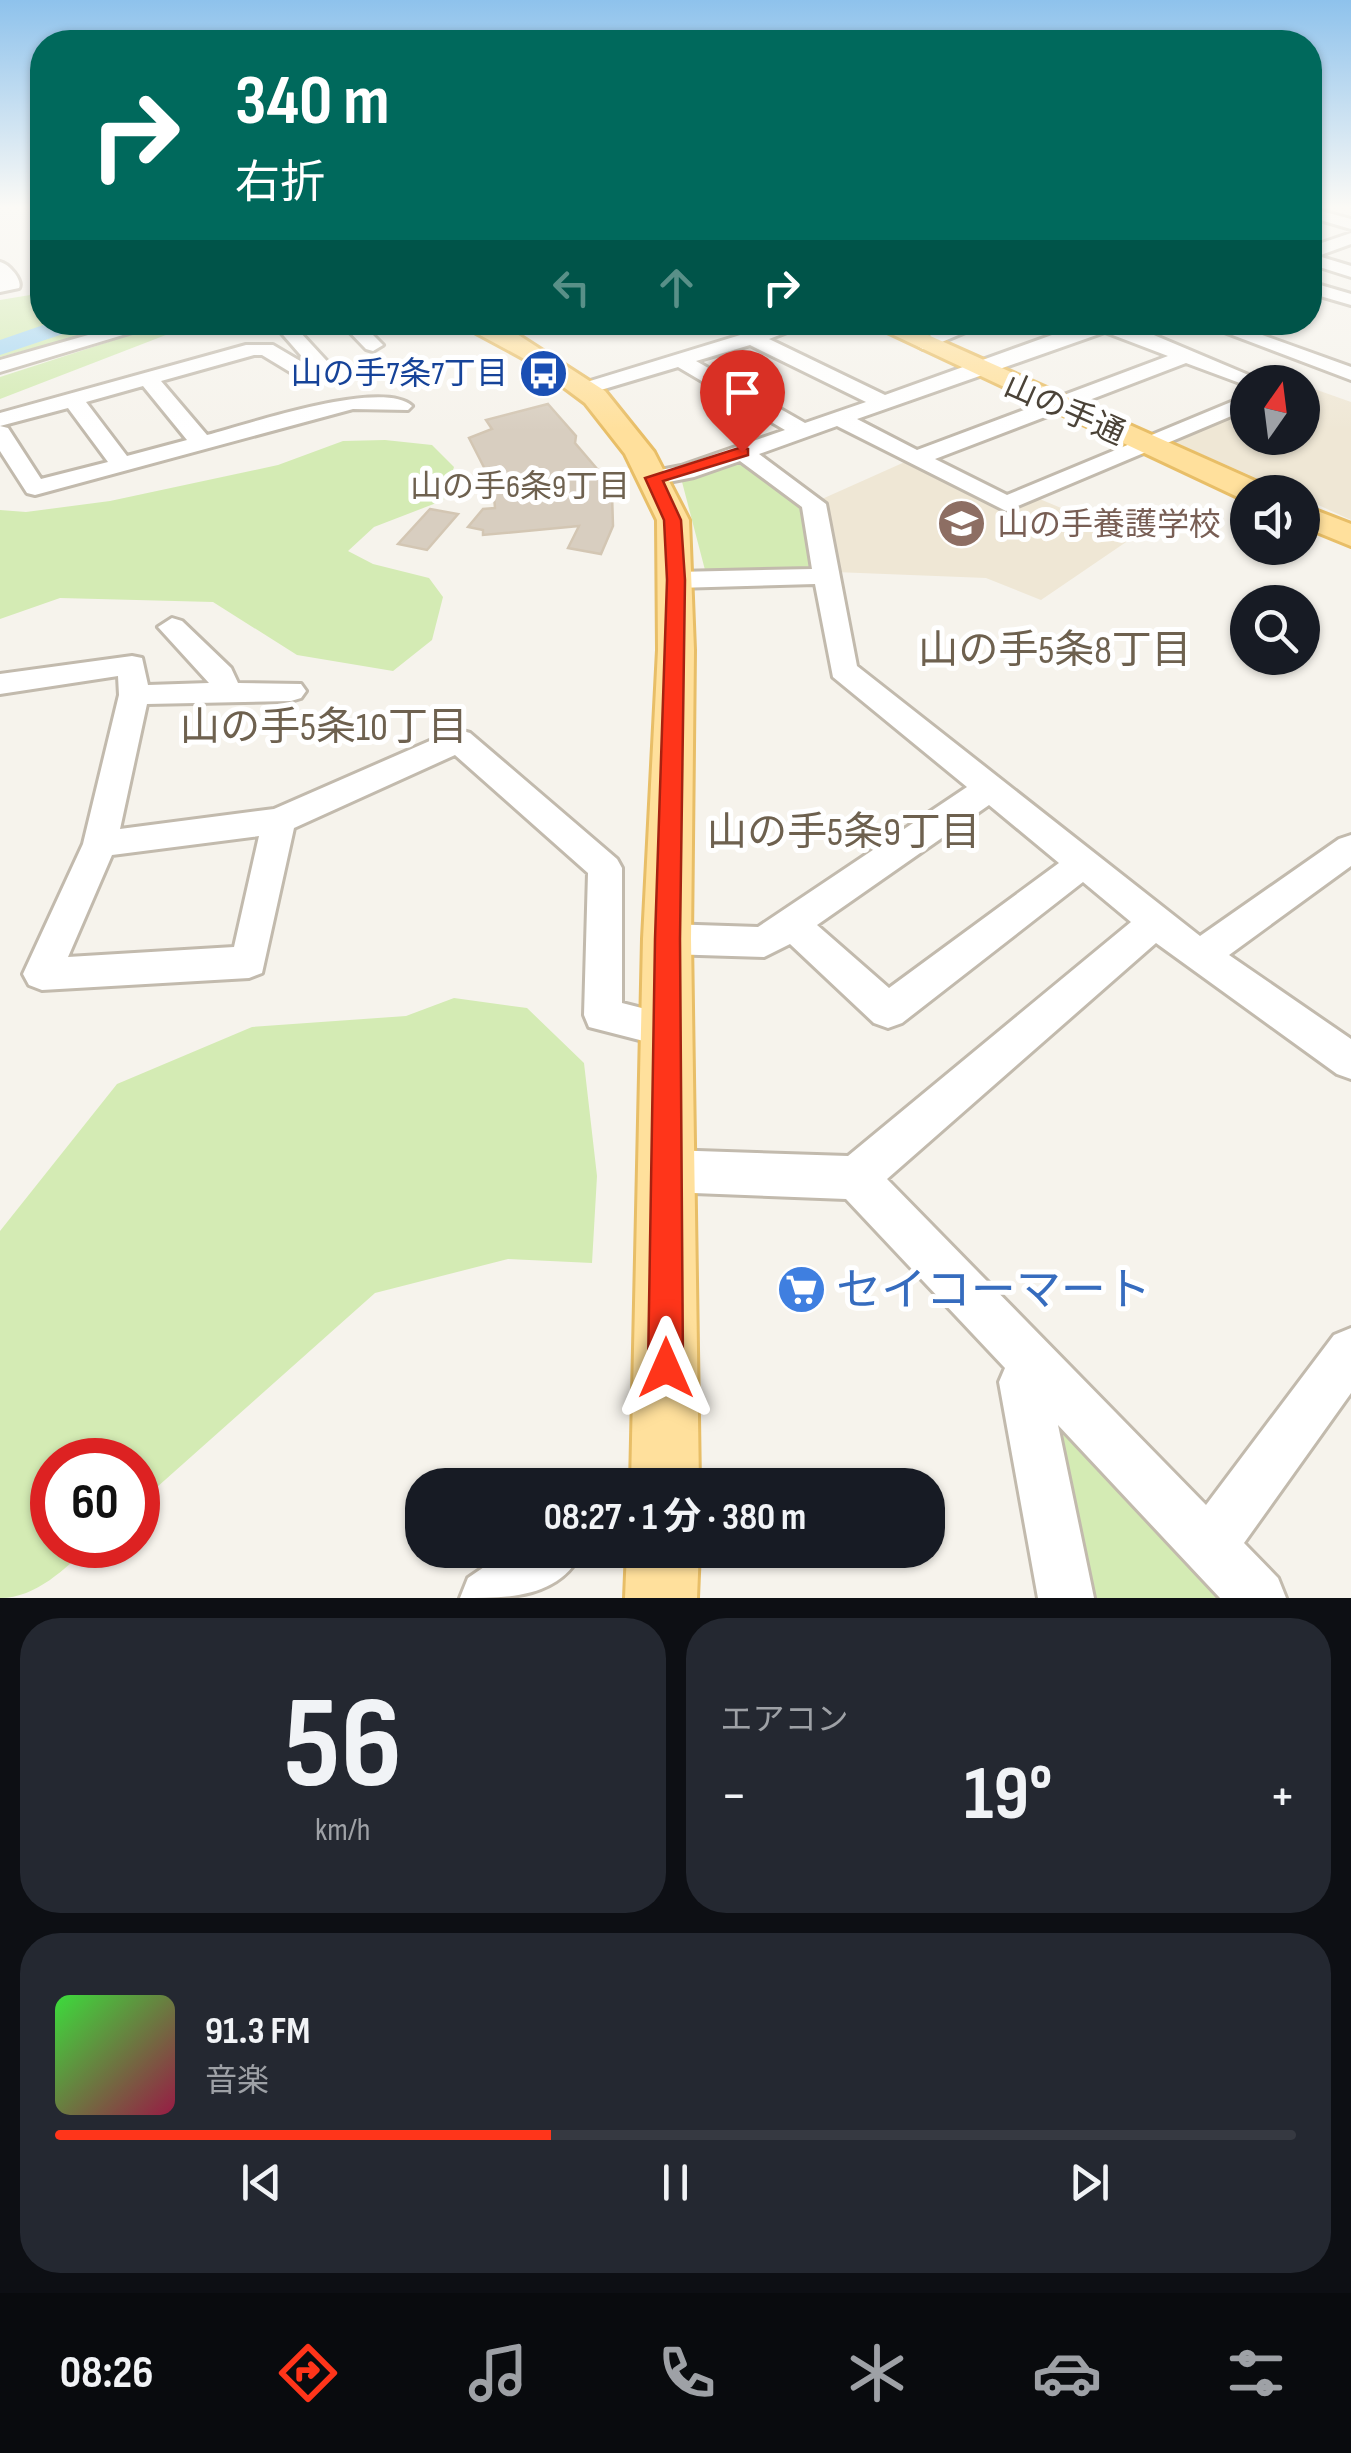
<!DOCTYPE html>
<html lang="ja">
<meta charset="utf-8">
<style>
:root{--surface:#171b24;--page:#242831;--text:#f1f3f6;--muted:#9ea1a6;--line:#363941;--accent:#ff351a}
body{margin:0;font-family:"Sofia Sans Condensed","Noto Sans JP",sans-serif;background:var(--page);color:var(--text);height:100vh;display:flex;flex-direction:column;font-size:38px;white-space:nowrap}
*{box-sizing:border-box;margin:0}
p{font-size:32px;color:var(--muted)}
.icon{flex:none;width:55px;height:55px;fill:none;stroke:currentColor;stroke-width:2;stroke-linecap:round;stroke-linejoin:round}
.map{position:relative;height:1598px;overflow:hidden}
.details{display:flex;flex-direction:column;gap:20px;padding:20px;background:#0d0f14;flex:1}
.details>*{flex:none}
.banner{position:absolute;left:30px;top:30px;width:1292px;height:305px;border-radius:40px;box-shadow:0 2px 8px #0004;background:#00695c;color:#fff;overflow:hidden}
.needle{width:65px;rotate:14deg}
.controls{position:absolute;left:1230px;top:365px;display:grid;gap:20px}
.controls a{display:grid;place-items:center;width:90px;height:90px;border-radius:50%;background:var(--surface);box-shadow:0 2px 8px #0004;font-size:50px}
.speed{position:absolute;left:30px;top:1438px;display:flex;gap:20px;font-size:50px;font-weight:700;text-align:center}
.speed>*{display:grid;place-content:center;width:130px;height:130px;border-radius:50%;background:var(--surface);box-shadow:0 2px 8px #0004;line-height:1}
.speed .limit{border:15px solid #d22;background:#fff;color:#111}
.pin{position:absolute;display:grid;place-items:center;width:85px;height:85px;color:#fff;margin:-102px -42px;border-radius:50% 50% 50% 0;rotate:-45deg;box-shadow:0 0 10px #0007}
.pin .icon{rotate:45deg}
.me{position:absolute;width:110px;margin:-55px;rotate:0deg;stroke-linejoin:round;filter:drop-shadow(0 0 8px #0008)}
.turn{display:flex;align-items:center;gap:35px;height:210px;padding:0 40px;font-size:45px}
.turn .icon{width:130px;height:130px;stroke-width:2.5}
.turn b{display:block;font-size:70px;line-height:85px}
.lanes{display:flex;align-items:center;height:95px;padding:0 40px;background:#0003;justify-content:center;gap:50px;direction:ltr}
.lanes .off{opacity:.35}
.big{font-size:75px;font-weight:700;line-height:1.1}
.details .card{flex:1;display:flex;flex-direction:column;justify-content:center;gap:15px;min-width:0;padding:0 35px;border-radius:40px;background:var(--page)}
.details .dial{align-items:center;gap:0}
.dial b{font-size:130px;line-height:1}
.song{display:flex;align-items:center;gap:30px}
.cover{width:120px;height:120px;border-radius:15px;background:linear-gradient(135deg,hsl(120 70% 55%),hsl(340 70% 35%))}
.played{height:10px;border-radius:5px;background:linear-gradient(90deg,var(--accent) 40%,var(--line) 40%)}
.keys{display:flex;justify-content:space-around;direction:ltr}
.heat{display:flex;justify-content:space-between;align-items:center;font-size:55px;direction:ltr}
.details .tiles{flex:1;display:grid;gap:20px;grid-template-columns:1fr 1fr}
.card:last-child{grid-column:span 2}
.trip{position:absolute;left:405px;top:1468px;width:540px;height:100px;border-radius:40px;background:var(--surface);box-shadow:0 2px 8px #0004;font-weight:700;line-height:100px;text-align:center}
.tabs{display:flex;height:160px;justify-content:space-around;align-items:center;background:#090b0e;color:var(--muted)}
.tabs .icon{width:70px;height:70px}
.tabs .current{color:var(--accent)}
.tabs b{font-size:45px;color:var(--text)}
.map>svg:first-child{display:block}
.education{fill:#efe7d5}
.green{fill:#d4ebb4}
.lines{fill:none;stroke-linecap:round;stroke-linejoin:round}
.river{fill:#a7d7f3;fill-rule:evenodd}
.building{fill:#d8cec0;stroke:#d3c6b3;stroke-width:2.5}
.minor-casing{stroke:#c2baad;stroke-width:6}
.major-casing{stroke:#e8be67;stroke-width:6}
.minor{fill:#fff;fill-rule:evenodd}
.major{fill:#ffe09c;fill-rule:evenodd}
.route{fill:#ff351a;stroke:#a62211;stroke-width:2.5}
.labels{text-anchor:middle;stroke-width:10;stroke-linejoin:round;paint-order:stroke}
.far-transit-label{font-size:32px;fill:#164399;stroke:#fff;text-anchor:end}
.far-street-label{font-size:32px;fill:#4b4338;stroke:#fff}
.far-neighbourhood-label{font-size:32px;fill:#6e614f;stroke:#fff}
.far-education-label{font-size:32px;fill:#785e54;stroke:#fff;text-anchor:start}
.neighbourhood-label{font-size:40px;fill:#6e614f;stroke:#fff}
.near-shop-label{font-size:45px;fill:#366cbe;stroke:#fff;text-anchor:start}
</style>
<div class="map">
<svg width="1351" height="1598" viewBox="0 0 1351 1598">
<rect width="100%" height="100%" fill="#f6f3ec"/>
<path class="education" d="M1303 385 1351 402V520L1303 498 1302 492H1289L1171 441 1247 409 1248 438H1302Z
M907 461 1008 509 1035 497 1132 538 1041 600 986 578 835 572 822 499Z"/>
<path class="green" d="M42 293V322L129 323 0 357V300Z
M164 324 171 333 0 399V377Z
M385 440 432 445 454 467 444 500 374 527 348 551 373 564 429 578 443 597 432 640 393 671 297 655 213 602 60 598 0 619V510L26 512 110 501 278 465 343 441Z
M727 462 740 463 802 510 811 569 712 573 705 570 681 478Z
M454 998 527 1008 584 1063 597 1176 592 1263 508 1259 375 1293 138 1504V1460H52V1545H91C65 1568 37 1598 0 1598V1231L117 1084 252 1027 406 1016Z
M1068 1427 1229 1598H1092L1057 1432Z"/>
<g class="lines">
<path class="river" d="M52 322H87L84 327 0 355V340Z"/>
</g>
<path class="building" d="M548 404 576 436 575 443 598 470 612 494 613 526 601 554 568 548 579 526 483 535V530L468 527 483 509 495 508 493 485 469 438 492 429 486 420Z
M430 509 458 514 427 550 398 544Z"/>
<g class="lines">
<defs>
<path id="minor" d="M1310 208 1351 219V229L1310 217Z
M1351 233V244L1318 256 1351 266V277L1310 264V247Z
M0 262C9 264 23 280 19 288L0 292Z
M1310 282 1351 294V305L1310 293Z
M134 322H166L0 372V360Z
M289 322H320L299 331 335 370V378L305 381 262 355H254L161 381 207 435C246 425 382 378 412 406L408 410 353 409 35 495 27 493 0 451V413L246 345H273L312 368 278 329ZM143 386 187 440 127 456 86 402ZM68 408 108 462 41 479 8 428 0 426Z
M340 322H360L383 345 373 351 366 349Z
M783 322H813L769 339 885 395 1088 322H1123L1265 382H1248V386L1186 363 935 459 1007 495 1248 395V409L1006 511 837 426 759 454 826 504 857 666 1200 936 1339 839 1351 835V866L1229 955 1351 1039V1079L1337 1074 1156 943 887 1179 1206 1505 1334 1335 1351 1328V1393L1244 1543 1278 1578 1286 1598H1220L1058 1425 1094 1598H1038L999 1382 1005 1368 846 1199 668 1192 653 1186 646 1171 653 1156 668 1150 848 1156 1131 922 1083 882 902 1023 888 1028 874 1023 790 944 764 957 667 954 654 950 649 939 654 928 667 924 758 927 967 787 833 677 815 584 676 588 663 580 676 572 812 569 802 507 740 461 694 477 653 485 641 478 645 473 681 466 785 430 678 367 584 395 574 389 577 385ZM1105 332 1168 356 917 450 857 419ZM750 345 866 402 805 423 696 361ZM989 805 1059 863 889 988 817 925Z
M961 322H989L930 347 923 349 913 343Z
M1198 322H1226L1351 367V380Z
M172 618 182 621 231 668 238 683 301 684 306 691 301 698 291 701 147 704 120 829 274 809 448 733 459 730 470 733 617 859 622 868V1003L681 1018 687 1030 681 1042 667 1047 589 1027 584 1015 588 873 455 755 294 828 262 973 249 978 42 990 29 985 23 974 83 844 119 695 118 676 0 694V674L132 656 142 658 148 685 209 683 158 627ZM259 836 234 947 68 957 112 855Z
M509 1550H583C560 1598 511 1598 460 1598L468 1578Z"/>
<path id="major" d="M456 322H493L506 327 605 391 654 452 689 520 694 650 691 939 699 1485H631L643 939 658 650 657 520 625 454 585 403 530 362Z
M866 322H899L1264 485 1268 492H1248V500L1242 499Z
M1302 505 1351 524V546L1302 526Z
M627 1550H699L697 1598H625Z"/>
</defs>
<use href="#minor" class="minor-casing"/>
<use href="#major" class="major-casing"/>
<use href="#minor" class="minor"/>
<use href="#major" class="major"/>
</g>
<linearGradient id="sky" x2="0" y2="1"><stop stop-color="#8ec2ec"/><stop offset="0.48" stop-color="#fbfaf6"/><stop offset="1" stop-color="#fbfaf6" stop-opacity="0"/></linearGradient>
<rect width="1351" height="431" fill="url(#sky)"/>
<path class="route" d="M742 447 748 449V455L663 481 681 520 685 580 680 939 683 1368 678 1380 666 1385 653 1380 648 1368 655 939 667 580 664 520 645 478Z"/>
<defs>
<symbol id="bus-disc" viewBox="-11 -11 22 22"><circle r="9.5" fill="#1a4fb4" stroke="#fff"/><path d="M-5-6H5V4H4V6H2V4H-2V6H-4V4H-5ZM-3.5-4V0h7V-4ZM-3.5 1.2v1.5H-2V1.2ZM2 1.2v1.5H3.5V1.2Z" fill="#fff"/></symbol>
<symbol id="school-disc" viewBox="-11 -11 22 22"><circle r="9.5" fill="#8d6e63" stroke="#fff"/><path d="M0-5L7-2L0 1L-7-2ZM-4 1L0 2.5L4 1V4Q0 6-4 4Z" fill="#fff"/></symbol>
<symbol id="supermarket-disc" viewBox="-11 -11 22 22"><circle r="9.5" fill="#3f7fe0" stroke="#fff"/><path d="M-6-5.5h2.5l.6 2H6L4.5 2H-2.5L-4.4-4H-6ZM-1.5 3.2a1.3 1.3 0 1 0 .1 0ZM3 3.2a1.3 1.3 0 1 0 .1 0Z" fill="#fff"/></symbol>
</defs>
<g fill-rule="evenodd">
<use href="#bus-disc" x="516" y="346" width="55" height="55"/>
<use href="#school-disc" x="934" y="496" width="55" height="55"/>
<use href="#supermarket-disc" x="774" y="1262" width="55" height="55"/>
</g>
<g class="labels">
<g class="far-transit-label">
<text x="508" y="384">山の手7条7丁目</text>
</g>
<g class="far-street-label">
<text transform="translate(1065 409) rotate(24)" y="11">山の手通</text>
</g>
<g class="far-neighbourhood-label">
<text x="520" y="497">山の手6条9丁目</text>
</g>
<g class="far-education-label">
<text x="997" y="535">山の手養護学校</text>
</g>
<g class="neighbourhood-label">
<text x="1055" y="663">山の手5条8丁目</text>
<text x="324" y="740">山の手5条10丁目</text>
<text x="844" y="845">山の手5条9丁目</text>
</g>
<g class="near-shop-label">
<text x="836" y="1305">セイコーマート</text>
</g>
</g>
</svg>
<div class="controls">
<a><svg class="needle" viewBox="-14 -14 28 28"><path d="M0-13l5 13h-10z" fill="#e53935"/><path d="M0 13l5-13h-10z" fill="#9ea1a6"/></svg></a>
<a><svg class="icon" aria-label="sound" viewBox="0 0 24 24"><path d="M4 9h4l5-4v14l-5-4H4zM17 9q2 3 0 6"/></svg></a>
<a><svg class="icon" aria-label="search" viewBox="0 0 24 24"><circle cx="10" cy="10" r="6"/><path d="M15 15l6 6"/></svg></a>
</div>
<div class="speed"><div class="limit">60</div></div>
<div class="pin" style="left:742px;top:452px;background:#d93025"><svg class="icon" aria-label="arrive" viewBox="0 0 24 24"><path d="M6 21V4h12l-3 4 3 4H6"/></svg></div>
<svg class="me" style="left:666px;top:1368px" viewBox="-20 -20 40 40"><path d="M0-17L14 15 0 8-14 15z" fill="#ff351a" stroke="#fff" stroke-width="4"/></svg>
<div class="trip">08:27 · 1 分 · 380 m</div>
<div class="banner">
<div class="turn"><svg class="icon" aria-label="right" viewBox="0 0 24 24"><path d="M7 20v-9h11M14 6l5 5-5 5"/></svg><div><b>340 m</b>右折</div></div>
<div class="lanes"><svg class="icon off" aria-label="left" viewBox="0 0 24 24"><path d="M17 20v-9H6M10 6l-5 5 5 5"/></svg><svg class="icon off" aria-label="ahead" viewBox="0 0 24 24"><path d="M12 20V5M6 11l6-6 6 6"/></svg><svg class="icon" aria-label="right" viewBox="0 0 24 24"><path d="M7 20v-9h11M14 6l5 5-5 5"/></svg></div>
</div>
</div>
<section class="details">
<div class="tiles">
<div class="card dial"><b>56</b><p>km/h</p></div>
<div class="card"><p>エアコン</p>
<div class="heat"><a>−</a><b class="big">19°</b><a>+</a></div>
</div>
<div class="card">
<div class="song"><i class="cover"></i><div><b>91.3 FM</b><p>音楽</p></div></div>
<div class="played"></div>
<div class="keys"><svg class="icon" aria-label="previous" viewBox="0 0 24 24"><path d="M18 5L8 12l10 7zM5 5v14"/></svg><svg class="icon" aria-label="pause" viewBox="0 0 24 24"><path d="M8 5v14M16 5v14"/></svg><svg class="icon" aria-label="next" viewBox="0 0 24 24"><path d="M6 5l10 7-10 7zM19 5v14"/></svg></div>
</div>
</div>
</section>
<nav class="tabs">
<b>08:26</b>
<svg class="icon current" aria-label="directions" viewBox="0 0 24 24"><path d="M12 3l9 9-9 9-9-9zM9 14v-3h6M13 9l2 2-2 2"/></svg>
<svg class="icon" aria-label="music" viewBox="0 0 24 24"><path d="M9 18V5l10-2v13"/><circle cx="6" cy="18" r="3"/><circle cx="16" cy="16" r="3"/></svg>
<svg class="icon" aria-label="phone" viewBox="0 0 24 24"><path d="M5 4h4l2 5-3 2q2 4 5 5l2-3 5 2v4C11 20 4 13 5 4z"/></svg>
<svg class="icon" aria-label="climate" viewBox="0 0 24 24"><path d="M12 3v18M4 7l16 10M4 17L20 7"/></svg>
<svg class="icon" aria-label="car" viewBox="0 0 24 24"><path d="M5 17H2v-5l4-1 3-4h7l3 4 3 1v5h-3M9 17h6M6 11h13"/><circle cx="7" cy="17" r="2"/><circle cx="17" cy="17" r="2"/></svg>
<svg class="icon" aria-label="filters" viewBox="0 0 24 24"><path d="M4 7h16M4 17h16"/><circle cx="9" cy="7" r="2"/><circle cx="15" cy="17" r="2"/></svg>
</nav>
